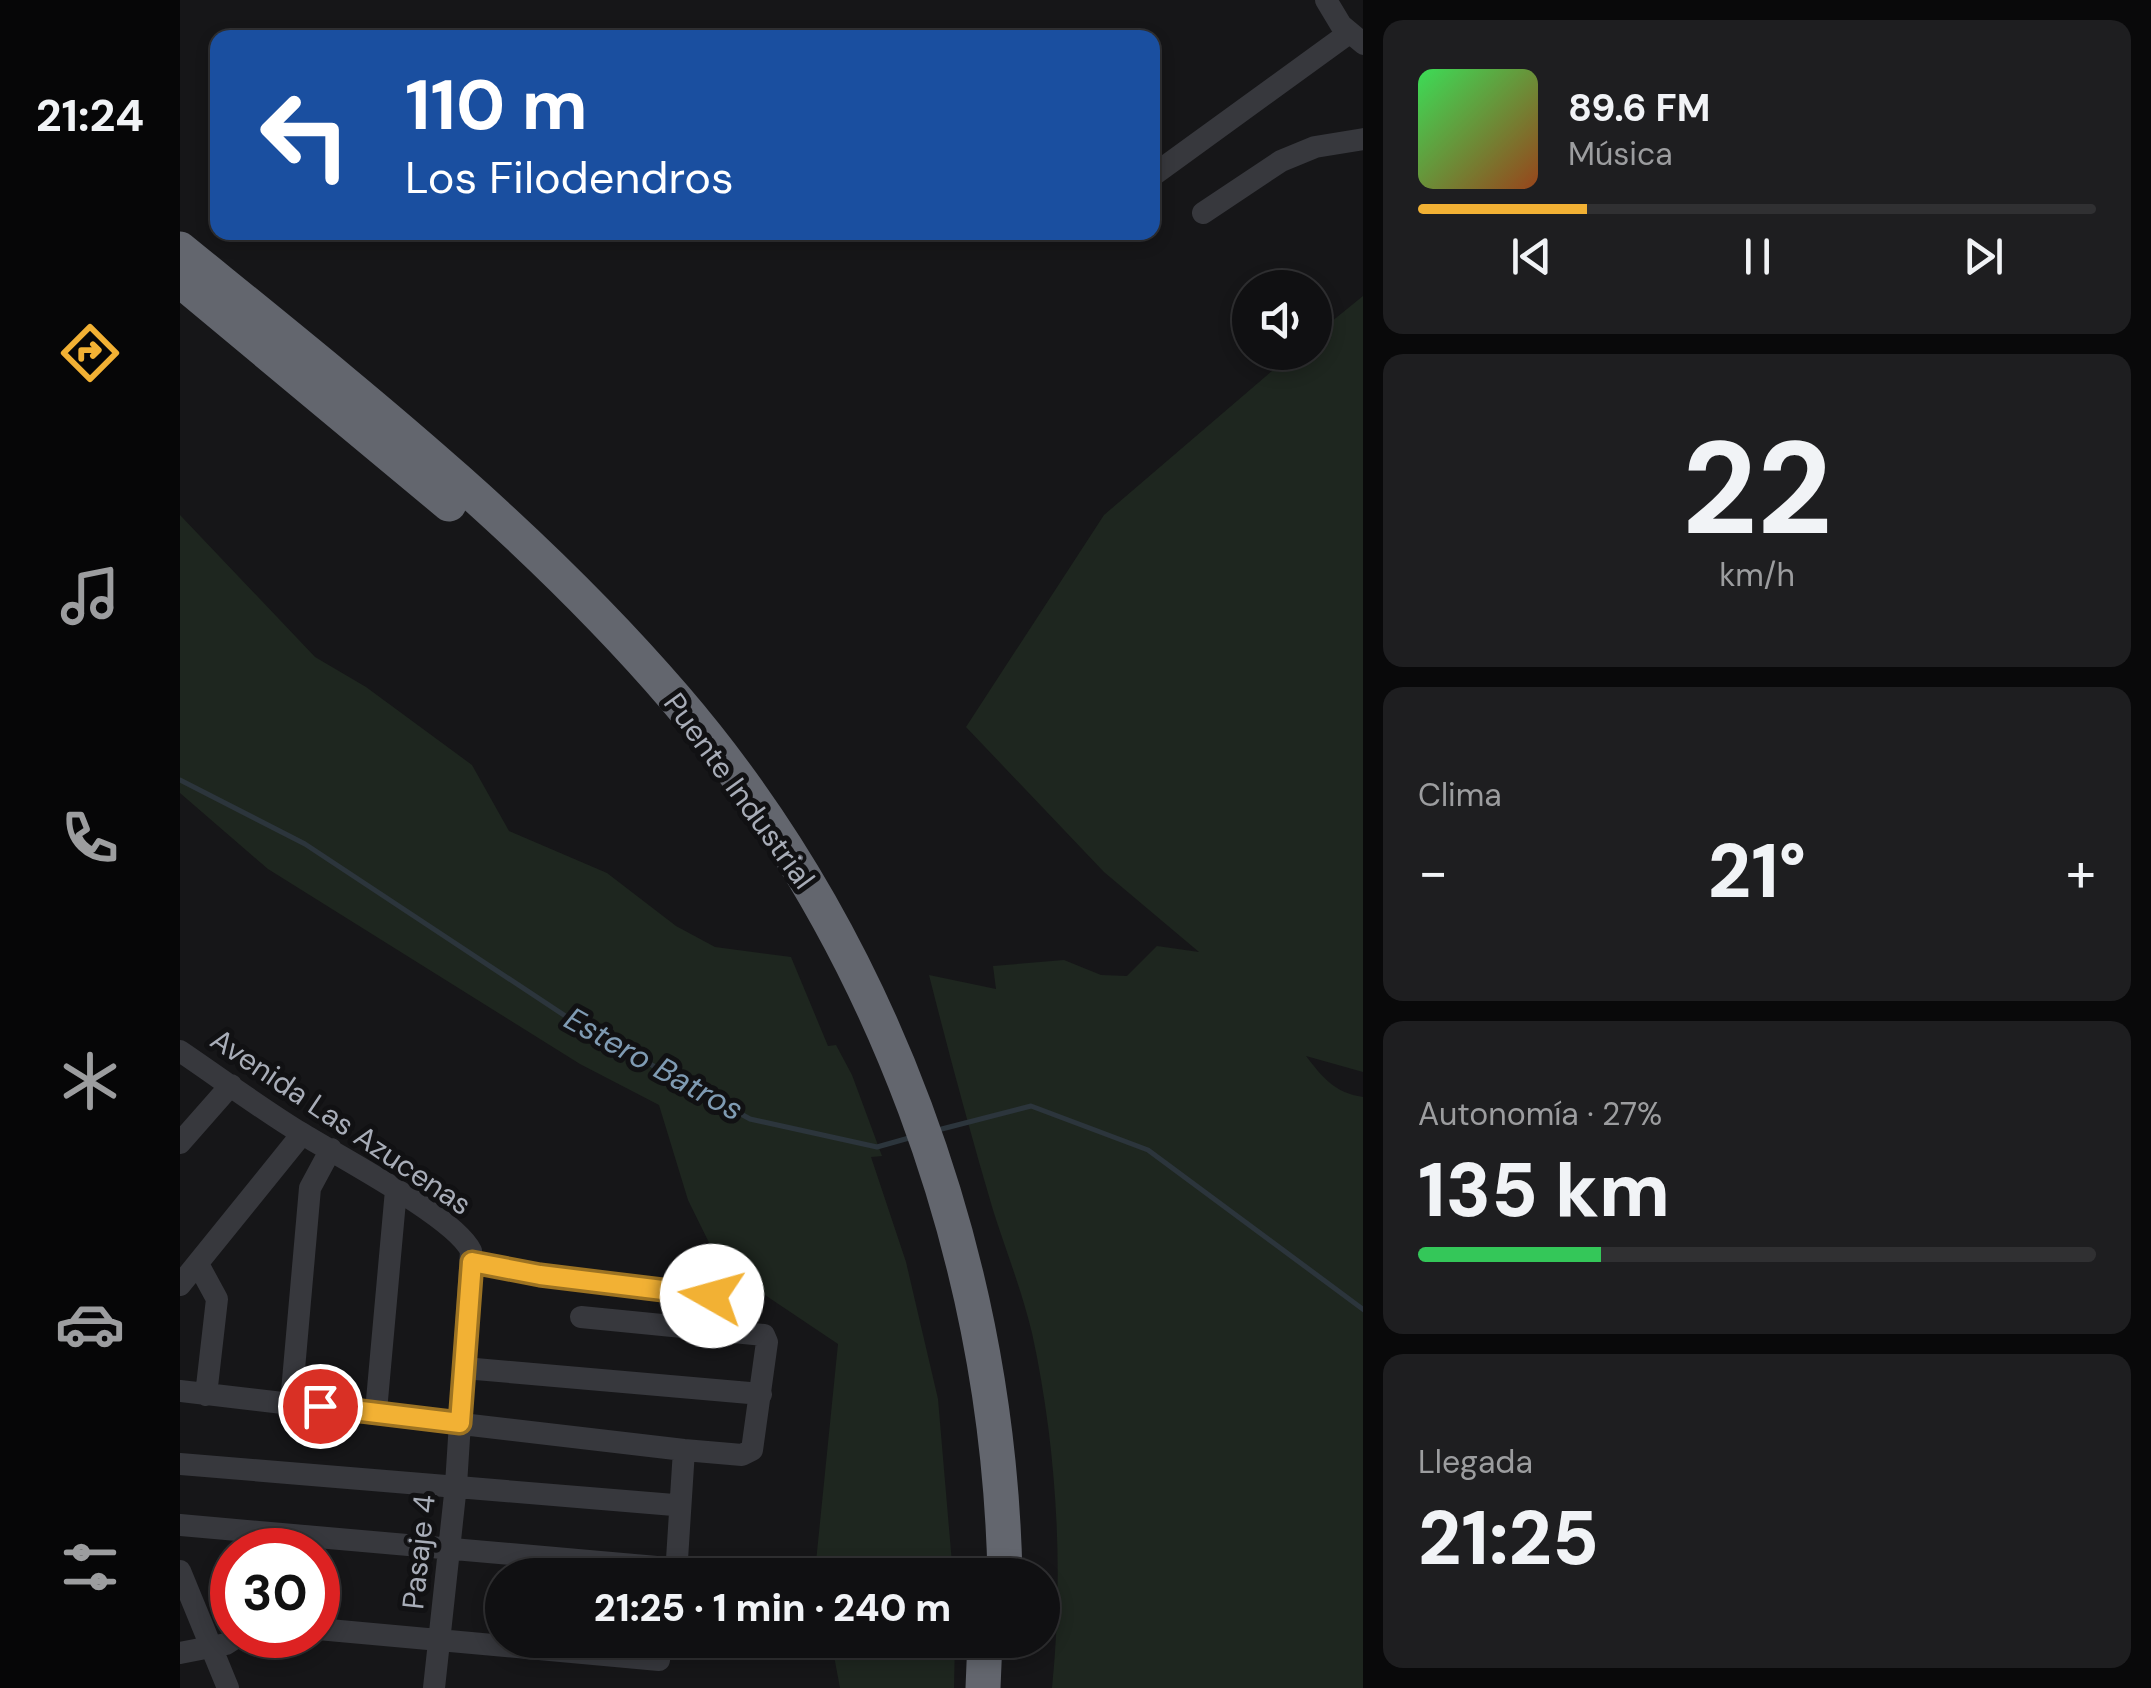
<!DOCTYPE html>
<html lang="es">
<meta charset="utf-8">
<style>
:root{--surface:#101012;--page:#1e1e20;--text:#f1f3f6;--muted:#9c9d9f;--line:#303032;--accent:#f2b134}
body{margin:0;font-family:"DM Sans",sans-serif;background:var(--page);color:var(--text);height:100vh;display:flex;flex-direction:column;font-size:38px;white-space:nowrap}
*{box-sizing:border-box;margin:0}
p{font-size:32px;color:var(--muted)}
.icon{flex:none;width:55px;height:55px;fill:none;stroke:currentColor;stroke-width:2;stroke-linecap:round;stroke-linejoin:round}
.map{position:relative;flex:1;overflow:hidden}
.sheet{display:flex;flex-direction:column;gap:20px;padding:20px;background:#09090a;width:788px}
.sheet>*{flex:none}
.banner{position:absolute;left:30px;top:30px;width:950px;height:210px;border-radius:20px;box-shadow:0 5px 15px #0003,0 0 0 2px var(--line);background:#1a4fa0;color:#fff;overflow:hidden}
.buttons{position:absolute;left:1052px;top:270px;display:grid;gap:20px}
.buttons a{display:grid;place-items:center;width:100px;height:100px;border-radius:50%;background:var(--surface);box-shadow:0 5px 15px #0003,0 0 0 2px var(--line);font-size:50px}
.speed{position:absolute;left:30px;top:1528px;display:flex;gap:20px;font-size:50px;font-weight:700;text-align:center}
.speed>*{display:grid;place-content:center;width:130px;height:130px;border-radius:50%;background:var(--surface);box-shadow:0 5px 15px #0003,0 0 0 2px var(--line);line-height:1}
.speed .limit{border:15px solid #d22;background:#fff;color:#111}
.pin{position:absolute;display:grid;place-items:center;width:85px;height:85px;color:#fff;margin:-42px;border:5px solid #fff;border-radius:50%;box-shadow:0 2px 10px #0007}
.me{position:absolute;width:110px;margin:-55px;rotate:277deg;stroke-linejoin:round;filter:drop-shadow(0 0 8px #0008)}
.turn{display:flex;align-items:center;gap:35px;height:210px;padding:0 30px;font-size:45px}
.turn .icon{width:130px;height:130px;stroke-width:2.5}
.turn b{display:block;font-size:70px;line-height:85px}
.big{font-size:75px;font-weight:800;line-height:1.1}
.sheet .widget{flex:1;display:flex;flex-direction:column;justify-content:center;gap:15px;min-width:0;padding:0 35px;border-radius:20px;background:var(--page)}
.sheet .dial{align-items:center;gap:0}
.dial b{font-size:130px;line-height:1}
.song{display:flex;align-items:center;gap:30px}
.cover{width:120px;height:120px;border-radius:15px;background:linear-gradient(135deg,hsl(130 70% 55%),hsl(20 70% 35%))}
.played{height:10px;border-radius:5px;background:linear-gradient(90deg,var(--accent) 25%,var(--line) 25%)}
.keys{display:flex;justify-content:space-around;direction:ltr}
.heat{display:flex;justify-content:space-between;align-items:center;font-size:55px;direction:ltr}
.charge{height:15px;border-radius:8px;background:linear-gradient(90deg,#34c759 27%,var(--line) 0)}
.trip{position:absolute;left:305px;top:1558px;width:575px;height:100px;border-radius:50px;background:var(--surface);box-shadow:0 5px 15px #0003,0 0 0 2px var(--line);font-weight:800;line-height:100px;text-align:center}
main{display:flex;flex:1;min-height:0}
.dock{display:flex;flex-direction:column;width:180px;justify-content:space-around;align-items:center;background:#060607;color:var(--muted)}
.dock .icon{width:70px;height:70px}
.dock .selected{color:var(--accent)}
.dock b{font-size:45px;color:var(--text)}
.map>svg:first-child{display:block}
.green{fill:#1e261f}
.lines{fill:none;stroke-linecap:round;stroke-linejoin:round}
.stream{stroke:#2c353c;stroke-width:5}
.minor{stroke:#37383d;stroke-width:22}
.highway{stroke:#63666e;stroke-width:35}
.route-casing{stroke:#9d7322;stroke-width:25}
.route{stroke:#f2b134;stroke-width:18}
.labels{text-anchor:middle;stroke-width:10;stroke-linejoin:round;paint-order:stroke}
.street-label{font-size:30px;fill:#a8adb8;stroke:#111113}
.water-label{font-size:32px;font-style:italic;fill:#7f9bb3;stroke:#111113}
</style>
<main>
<nav class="dock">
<b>21:24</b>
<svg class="icon selected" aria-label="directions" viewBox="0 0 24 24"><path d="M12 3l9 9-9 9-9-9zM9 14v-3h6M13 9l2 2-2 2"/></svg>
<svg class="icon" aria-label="music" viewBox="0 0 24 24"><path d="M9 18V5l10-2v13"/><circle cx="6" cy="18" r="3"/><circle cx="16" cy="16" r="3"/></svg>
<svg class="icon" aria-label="phone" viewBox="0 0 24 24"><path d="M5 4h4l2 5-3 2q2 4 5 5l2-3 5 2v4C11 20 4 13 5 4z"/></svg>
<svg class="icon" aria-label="climate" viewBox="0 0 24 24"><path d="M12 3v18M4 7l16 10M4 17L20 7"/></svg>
<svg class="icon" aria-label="car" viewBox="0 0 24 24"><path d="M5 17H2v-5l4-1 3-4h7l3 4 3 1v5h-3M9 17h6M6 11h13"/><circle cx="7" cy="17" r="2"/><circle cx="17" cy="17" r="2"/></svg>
<svg class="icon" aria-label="filters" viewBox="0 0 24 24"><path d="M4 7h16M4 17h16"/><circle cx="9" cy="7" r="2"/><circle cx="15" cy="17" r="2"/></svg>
</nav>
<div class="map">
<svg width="1184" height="1688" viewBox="0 0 1184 1688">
<rect width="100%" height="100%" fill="#161618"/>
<path class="green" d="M1183 296V1072L1126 1056C1143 1078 1155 1093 1183 1097V1688H872C884 1571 877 1448 852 1333 842 1291 826 1251 813 1210 790 1132 769 1054 749 975L816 989 813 966 884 960 921 975 947 976 977 946 1019 952 924 872 786 727 924 515 1113 353 1135 352V335Z
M0 515 135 657 186 687 292 765 329 831 427 873 496 926 535 947 611 957 648 1046 656 1045 672 1075 702 1156 691 1157 726 1262 758 1399 773 1575H638L636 1562 658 1344 540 1265 508 1200 479 1105 400 1064 88 869 0 793Z
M651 1640H775L774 1688H660Z"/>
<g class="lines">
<path class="stream" d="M0 780 125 844 399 1025 570 1119 697 1147 729 1138
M754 1131 851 1106 968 1150 1184 1310"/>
<path class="minor" d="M1146 0 1161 25 1184 44
M972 176 1169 33
M1023 213 1101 161 1135 147 1184 139
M0 1051C40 1078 80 1108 121 1133 156 1155 275 1217 291 1251L276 1485 254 1688
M0 1143 51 1085
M292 1262 360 1275 566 1301
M18 1264 37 1299 26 1395
M0 1285 122 1134
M284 1368 581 1394
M0 1391 504 1450 562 1455 572 1450 587 1342 584 1335 401 1317
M111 1403 130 1188 151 1149
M196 1411 216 1190
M0 1464 494 1505
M0 1525 488 1568
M0 1571 48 1688
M496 1575 504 1450
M138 1629 479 1660
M0 1653 46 1644 60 1635"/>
<path class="highway" d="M0 249C172 389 350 529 495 698 702 939 818 1258 825 1575
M0 280 269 504
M803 1688 805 1640"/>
</g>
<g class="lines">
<defs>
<path id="route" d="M140 1406 280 1423 292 1262 360 1275 532 1296"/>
</defs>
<use href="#route" class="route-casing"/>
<use href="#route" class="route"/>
</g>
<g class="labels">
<g class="street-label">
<text transform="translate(559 791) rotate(54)" y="10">Puente Industrial</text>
<text transform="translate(161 1122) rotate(34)" y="10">Avenida Las Azucenas</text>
<text transform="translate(239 1552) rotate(-84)" y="10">Pasaje 4</text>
</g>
<g class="water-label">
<text transform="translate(474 1064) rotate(29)" y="11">Estero Batros</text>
</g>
</g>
</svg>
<div class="buttons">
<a><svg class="icon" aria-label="sound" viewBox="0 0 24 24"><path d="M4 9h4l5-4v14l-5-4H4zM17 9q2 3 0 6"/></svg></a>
</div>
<div class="speed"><div class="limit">30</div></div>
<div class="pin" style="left:140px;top:1406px;background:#d93025"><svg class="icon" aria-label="arrive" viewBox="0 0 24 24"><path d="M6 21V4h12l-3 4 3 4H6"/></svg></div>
<svg class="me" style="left:532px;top:1296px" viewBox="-20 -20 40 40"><circle r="19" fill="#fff"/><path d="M0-13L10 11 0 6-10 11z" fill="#f2b134"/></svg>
<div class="trip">21:25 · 1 min · 240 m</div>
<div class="banner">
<div class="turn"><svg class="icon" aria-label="left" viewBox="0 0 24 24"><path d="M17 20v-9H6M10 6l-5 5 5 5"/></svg><div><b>110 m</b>Los Filodendros</div></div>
</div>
</div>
<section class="sheet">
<div class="widget">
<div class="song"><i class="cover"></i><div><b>89.6 FM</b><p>Música</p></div></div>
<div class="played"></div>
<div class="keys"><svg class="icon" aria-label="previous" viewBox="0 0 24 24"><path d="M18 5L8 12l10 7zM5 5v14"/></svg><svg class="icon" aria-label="pause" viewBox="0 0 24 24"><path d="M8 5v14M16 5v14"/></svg><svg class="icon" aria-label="next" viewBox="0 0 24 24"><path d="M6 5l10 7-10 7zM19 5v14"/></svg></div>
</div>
<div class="widget dial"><b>22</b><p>km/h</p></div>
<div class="widget"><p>Clima</p>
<div class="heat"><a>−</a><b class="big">21°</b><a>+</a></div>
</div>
<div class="widget"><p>Autonomía · 27%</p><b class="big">135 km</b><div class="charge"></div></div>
<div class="widget"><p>Llegada</p><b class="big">21:25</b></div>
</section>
</main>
